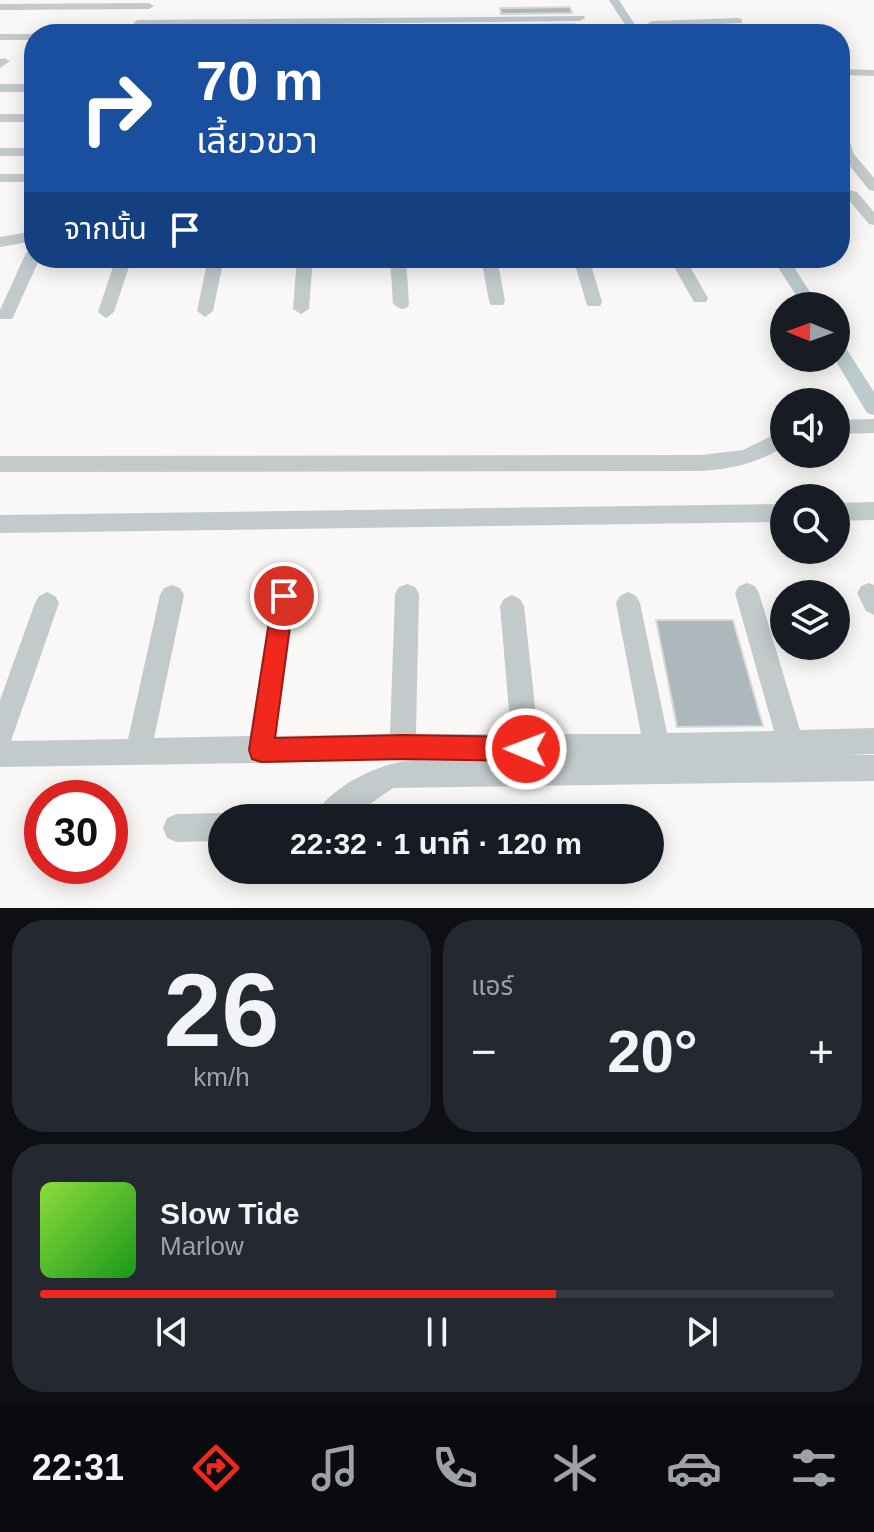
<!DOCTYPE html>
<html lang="th">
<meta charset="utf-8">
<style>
:root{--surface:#171b24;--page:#242831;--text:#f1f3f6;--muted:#9ea1a6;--line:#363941;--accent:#f1281d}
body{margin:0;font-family:Helvetica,"Noto Sans Thai",sans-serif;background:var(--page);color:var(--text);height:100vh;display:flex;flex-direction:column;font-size:30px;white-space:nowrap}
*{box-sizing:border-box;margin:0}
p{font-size:26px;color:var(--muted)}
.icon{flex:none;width:44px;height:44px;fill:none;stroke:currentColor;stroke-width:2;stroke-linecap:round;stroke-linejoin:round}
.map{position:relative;height:908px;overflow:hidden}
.drawer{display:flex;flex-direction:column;gap:12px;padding:12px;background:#0d0f14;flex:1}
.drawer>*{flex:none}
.guide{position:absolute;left:24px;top:24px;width:826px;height:244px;border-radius:32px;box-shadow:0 4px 20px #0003;background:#1a4fa0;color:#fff;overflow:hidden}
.needle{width:52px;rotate:271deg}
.tools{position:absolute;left:770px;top:292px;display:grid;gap:16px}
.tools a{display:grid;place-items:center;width:80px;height:80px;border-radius:50%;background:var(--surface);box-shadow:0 4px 20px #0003;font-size:40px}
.speed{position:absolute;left:24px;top:780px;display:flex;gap:16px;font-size:40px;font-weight:700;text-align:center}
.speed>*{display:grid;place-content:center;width:104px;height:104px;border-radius:50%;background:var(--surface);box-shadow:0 4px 20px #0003;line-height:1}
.speed .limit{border:12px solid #d22;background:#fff;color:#111}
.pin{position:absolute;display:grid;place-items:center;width:68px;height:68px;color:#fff;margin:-34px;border:4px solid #fff;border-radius:50%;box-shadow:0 2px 8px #0007}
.me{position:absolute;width:88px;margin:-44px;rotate:271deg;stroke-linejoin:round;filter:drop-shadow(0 0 6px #0008)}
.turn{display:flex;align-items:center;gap:28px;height:168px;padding:0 40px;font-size:36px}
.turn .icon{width:104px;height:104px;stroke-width:2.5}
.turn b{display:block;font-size:56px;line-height:68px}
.then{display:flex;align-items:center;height:76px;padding:0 40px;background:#0003;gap:16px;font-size:30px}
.big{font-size:60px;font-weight:700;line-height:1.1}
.drawer .tile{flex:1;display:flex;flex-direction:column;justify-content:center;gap:12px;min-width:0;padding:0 28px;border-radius:32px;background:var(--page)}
.drawer .dial{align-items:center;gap:0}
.dial b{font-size:104px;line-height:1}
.song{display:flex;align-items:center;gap:24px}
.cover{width:96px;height:96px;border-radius:12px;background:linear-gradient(135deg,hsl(90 70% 55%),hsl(120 70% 35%))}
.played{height:8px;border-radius:4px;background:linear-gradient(90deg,var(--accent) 65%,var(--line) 65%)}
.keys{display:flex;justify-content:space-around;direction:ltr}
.heat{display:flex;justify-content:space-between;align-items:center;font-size:44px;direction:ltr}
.drawer .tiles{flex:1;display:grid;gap:12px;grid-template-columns:1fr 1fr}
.tile:last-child{grid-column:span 2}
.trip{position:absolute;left:208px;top:804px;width:456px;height:80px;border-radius:40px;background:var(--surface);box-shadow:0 4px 20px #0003;font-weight:700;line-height:80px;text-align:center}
.menu{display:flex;height:128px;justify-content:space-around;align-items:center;background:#090b0e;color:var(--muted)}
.menu .icon{width:56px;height:56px}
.menu .selected{color:var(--accent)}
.menu b{font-size:36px;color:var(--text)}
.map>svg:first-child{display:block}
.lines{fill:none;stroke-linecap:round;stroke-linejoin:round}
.canal{fill:#bcccce;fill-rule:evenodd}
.building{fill:#acb8bb;stroke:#dadad8;stroke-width:2}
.minor{fill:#c3cacc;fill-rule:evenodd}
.route{fill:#f1281d;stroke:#9d1a13;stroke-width:2}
</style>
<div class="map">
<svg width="874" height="908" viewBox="0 0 874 908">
<rect width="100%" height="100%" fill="#f9f8f6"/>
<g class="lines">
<path class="canal" d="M609 0H619L641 34H631Z
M772 258H788L819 306H803Z
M836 340 842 342 874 392V415L867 413 834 358Z"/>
</g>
<path class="building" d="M570 7 572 13 501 14 500 8Z
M575 24 578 33H505L503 25Z
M656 620H733L763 726 677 727Z"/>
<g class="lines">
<path class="minor" d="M0 4 149 3 154 6 149 9 0 10Z
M584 16 585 18 580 21 138 26 133 23 138 20Z
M738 18 742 19V23L659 27 664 34H654L647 24 652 21Z
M0 34H35L34 40H0Z
M4 58 10 61 0 68V59Z
M840 69 874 70V76L840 75Z
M0 84H34V92H0Z
M0 114H34V122H0Z
M840 127 846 131 854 154 874 178V191L869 190 841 155Z
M0 148H34V156H0Z
M0 174H34V182H0Z
M840 187 857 192 874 212V225L869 224 847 198 840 196Z
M34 231V241L0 247V237Z
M34 248V258H40L14 315 12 319H0V310L26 253Z
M116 258H132L114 312 106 318 98 312Z
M208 258H224L213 311 205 317 197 311Z
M297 258H313L309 309 301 314 293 309Z
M390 258H406L409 304 407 308 401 309 393 304Z
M481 258H497L505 301 503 305H491L489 301Z
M573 258H589L602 302 600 306H588L586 302Z
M669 258H685L708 298 706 302H694Z
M874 419V433L836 434V420Z
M784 430V447C757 463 732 469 701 471L0 472V456L701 455 743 450Z
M874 502V520L836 521V503Z
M784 504V522L0 533V515Z
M747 583 755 586 759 593 800 730 874 728V754L848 755H874V781L393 788 350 818H314C327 787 383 761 415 760H403L262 763H261L0 767V700L35 603 39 596 47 592 55 596 59 603 11 741 128 739 160 595 164 588 172 585 180 588 184 595 154 738 250 736 272 596 276 589 284 586 292 589 296 596 276 736 390 734 395 594 399 587 407 584 415 587 419 594 416 734H511L500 606 504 599 512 595 520 599 524 606 538 734H641L616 603 620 596 628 592 636 596 640 603 667 733 774 731 735 593 739 586Z
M869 583 874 585V615L866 611 857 593 861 586Z
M222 813 232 818H222V841L177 842 167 838 163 828 167 818 177 814Z"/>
</g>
<path class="route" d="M284 587 291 589 294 596 275 738 403 735 526 737 535 741 538 749 535 758 526 761 403 759 261 762 252 759 249 750 273 596 276 589Z"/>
</svg>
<div class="tools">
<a><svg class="needle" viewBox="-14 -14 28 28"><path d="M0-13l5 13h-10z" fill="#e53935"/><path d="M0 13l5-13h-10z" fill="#9ea1a6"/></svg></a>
<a><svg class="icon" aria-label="sound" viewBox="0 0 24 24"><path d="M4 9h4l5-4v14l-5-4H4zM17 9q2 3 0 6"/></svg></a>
<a><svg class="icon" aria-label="search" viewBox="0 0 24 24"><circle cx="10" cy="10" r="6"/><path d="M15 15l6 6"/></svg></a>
<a><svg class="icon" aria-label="layers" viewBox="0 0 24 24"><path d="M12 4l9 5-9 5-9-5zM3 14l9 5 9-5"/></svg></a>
</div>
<div class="speed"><div class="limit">30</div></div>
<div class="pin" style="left:284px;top:596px;background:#d93025"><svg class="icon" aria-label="arrive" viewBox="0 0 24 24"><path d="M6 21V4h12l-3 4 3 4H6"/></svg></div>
<svg class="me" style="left:526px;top:749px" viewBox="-20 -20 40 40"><circle r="17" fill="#f1281d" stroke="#fff" stroke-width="3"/><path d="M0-11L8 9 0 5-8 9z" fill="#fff"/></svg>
<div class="trip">22:32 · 1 นาที · 120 m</div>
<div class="guide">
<div class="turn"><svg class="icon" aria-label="right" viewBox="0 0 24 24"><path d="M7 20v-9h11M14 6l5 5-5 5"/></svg><div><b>70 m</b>เลี้ยวขวา</div></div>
<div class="then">จากนั้น<svg class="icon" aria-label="arrive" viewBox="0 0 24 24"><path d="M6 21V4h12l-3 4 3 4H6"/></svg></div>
</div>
</div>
<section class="drawer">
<div class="tiles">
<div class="tile dial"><b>26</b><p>km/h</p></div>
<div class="tile"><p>แอร์</p>
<div class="heat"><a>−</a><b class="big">20°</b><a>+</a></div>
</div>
<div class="tile">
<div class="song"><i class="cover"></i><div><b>Slow Tide</b><p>Marlow</p></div></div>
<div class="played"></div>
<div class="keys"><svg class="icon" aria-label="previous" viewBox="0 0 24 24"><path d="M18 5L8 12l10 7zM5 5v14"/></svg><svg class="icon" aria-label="pause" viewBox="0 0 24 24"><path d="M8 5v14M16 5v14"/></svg><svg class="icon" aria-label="next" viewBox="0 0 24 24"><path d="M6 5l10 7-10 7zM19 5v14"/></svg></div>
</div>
</div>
</section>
<nav class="menu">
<b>22:31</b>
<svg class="icon selected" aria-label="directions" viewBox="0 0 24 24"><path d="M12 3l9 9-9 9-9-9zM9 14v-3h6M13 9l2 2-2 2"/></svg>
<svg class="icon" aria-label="music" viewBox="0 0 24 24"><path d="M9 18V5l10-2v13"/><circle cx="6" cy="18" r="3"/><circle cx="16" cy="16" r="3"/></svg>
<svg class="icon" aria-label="phone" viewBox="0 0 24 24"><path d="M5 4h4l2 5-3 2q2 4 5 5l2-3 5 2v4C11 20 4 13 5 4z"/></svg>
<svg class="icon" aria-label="climate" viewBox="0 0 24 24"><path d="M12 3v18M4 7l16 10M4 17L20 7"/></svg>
<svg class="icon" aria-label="car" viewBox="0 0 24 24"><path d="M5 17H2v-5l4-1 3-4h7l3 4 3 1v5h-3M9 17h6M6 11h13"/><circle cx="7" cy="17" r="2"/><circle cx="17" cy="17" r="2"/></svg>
<svg class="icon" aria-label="filters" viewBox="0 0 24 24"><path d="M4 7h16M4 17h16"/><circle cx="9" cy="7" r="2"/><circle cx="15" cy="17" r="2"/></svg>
</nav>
